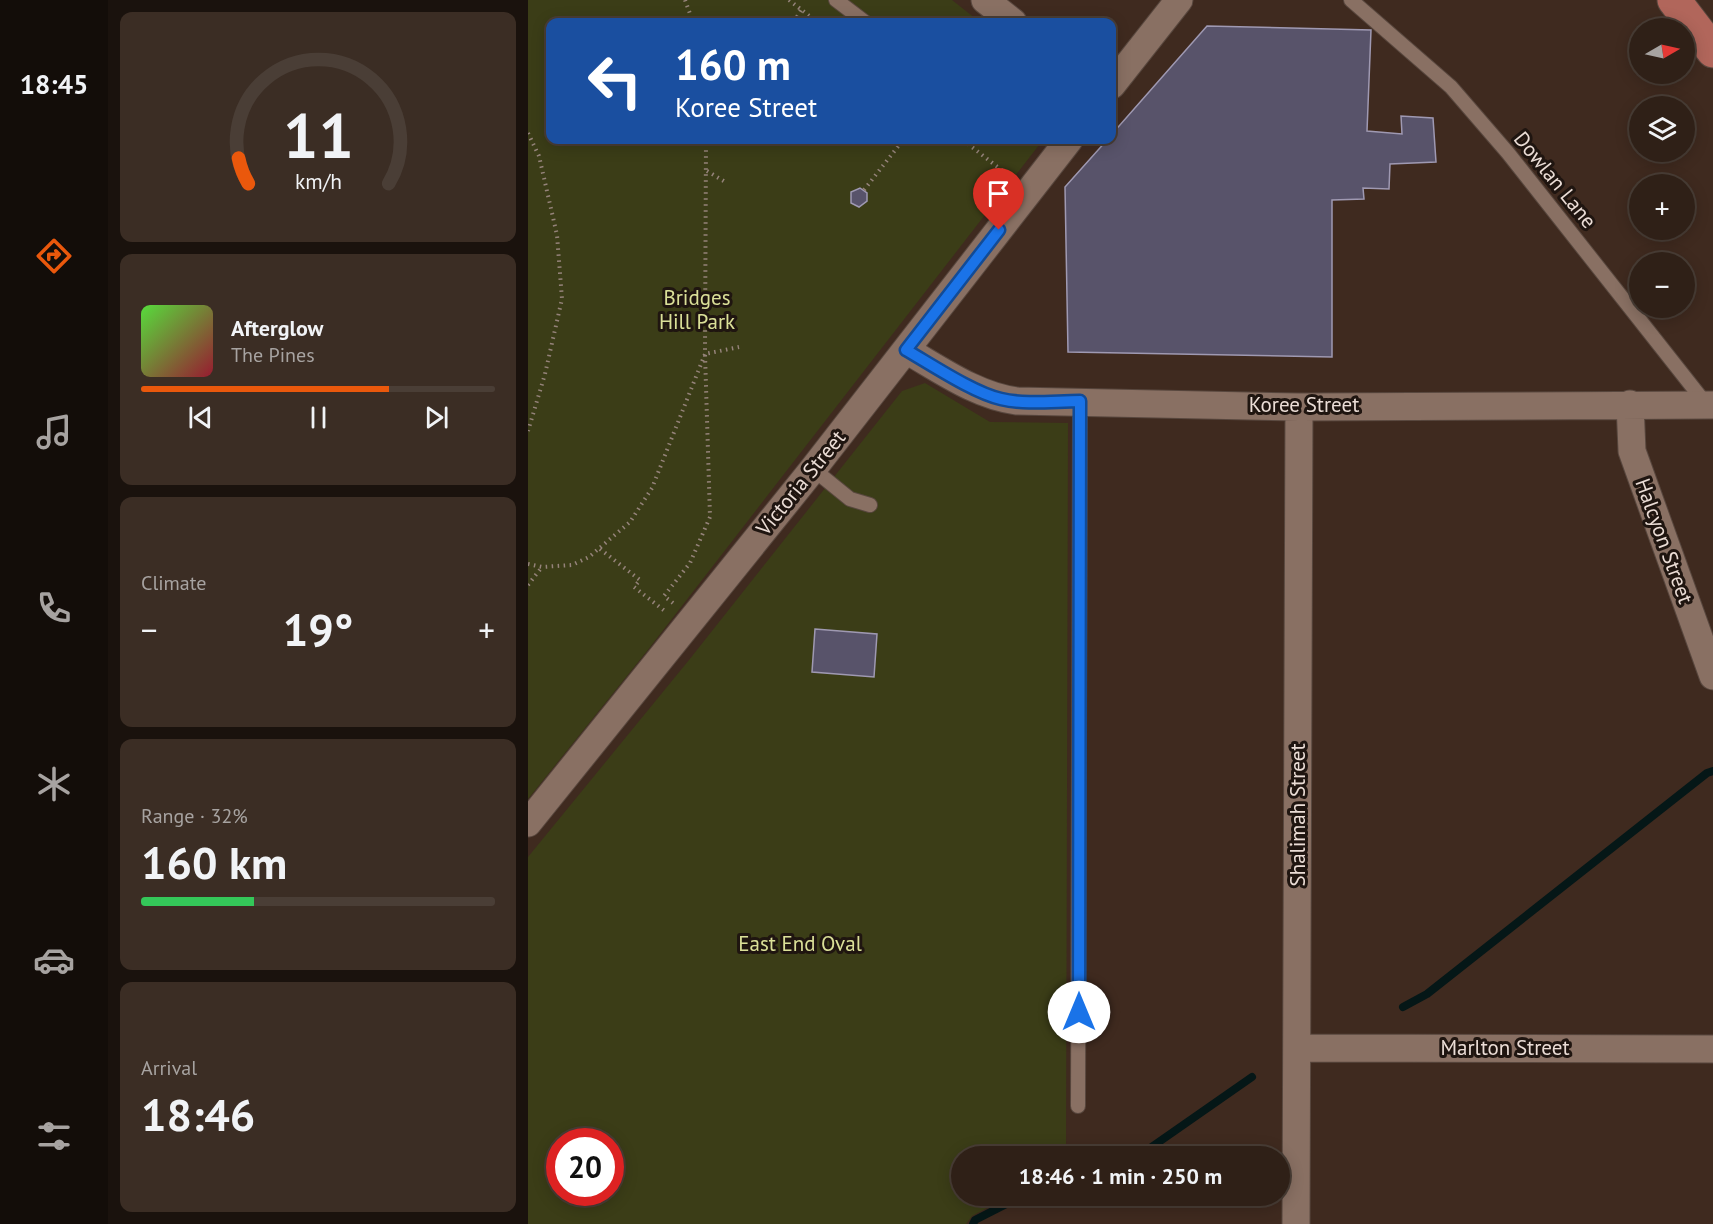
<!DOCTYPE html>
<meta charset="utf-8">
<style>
:root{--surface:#2f2017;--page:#3b2d24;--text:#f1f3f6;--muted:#a7a3a1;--line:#4a3e36;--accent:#ea580c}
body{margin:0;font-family:"PT Sans",sans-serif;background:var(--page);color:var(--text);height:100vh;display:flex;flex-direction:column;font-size:22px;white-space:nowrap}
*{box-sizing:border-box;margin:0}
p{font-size:20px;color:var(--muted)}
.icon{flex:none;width:33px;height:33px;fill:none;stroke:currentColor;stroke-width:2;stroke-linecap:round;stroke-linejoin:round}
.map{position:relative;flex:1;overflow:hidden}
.details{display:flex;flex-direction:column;gap:12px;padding:12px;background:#1a120d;width:420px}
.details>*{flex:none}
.banner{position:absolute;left:18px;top:18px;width:570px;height:126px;border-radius:12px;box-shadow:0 3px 15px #0003,0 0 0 2px var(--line);background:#1a4fa0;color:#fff;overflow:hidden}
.needle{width:39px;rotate:81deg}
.fabs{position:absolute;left:1101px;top:18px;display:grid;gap:12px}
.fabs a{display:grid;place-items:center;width:66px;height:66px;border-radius:50%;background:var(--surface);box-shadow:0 3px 15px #0003,0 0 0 2px var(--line);font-size:30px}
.speed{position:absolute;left:18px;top:1128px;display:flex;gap:12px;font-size:30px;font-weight:700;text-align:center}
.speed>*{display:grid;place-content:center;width:78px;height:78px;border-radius:50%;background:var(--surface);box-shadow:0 3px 15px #0003,0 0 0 2px var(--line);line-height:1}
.speed .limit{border:9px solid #d22;background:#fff;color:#111}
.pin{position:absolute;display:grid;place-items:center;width:51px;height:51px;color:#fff;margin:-62px -26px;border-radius:50% 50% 50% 0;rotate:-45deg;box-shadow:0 0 6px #0007}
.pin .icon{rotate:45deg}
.me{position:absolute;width:66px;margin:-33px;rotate:0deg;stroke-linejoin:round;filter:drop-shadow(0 0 4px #0008)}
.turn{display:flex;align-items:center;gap:21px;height:126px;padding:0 30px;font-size:27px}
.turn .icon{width:78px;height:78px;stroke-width:2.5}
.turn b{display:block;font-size:42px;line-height:51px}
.big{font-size:45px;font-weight:600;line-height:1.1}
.details .widget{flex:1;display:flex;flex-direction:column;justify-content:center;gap:9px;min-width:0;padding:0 21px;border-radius:12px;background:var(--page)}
.details .dial{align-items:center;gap:0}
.dial svg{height:156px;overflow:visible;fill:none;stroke:var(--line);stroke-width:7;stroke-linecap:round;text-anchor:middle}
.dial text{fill:var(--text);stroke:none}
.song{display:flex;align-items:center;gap:18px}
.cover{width:72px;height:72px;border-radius:9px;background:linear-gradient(135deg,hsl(110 70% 55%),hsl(350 70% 35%))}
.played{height:6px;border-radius:3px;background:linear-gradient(90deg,var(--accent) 70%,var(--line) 70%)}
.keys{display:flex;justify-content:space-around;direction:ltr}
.heat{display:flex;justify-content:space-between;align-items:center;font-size:33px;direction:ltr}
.charge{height:9px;border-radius:4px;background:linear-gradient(90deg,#34c759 32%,var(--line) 0)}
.trip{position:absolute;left:423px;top:1146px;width:339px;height:60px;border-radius:30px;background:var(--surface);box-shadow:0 3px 15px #0003,0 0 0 2px var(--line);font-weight:600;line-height:60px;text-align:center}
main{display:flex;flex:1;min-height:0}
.dock{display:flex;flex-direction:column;width:108px;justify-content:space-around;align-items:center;background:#130d09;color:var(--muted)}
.dock .icon{width:42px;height:42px}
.dock .selected{color:var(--accent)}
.dock b{font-size:27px;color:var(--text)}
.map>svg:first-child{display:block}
.green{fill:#3b3d17;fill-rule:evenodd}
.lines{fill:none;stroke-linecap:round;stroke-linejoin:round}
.stream{stroke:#051717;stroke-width:8}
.building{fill:#58536a;stroke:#9f99b2;stroke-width:1.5}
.service-casing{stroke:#58473e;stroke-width:16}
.minor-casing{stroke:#58473e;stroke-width:29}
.primary-casing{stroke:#58473e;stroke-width:35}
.path{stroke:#95837a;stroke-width:4;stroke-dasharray:1.5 4.5;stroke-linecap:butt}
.service{stroke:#897063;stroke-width:14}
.minor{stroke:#897063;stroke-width:27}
.primary{stroke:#b1665b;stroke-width:33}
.route-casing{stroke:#114b97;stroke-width:15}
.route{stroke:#1a73e8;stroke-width:10}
.labels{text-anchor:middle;stroke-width:6;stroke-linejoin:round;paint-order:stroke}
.street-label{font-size:21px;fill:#ebddd6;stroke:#1f1510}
.park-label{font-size:21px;fill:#dbe098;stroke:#1f1510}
</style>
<main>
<nav class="dock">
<b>18:45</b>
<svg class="icon selected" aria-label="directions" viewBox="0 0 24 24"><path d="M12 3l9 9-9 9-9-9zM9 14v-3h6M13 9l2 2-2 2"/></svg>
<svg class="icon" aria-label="music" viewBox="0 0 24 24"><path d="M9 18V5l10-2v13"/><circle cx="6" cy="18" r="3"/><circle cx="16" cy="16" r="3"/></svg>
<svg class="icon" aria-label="phone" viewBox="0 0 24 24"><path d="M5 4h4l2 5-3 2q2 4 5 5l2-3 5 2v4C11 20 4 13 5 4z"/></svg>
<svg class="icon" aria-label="climate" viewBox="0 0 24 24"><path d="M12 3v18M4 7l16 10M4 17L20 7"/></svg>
<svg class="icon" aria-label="car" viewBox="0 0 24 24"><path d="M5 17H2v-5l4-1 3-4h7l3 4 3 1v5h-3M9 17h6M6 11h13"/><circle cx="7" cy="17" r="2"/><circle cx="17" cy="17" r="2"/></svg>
<svg class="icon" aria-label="filters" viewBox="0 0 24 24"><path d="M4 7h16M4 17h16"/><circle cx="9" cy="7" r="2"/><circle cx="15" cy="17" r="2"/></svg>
</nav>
<section class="details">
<div class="widget dial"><svg viewBox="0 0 100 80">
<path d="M14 69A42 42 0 1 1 86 69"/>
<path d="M14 69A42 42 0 0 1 9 56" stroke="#ea580c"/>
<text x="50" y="56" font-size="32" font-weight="700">11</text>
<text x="50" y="72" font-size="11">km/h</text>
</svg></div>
<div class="widget">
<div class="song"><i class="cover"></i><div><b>Afterglow</b><p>The Pines</p></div></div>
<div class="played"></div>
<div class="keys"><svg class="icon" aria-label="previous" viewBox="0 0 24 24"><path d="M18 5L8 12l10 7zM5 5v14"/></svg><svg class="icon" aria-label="pause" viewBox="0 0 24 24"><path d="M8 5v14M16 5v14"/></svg><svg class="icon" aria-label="next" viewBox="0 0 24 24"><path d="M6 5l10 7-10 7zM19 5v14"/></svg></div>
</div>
<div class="widget"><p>Climate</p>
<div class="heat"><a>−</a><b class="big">19°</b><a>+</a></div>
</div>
<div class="widget"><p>Range · 32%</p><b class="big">160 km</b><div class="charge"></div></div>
<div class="widget"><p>Arrival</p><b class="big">18:46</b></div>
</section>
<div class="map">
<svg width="1185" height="1224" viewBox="0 0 1185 1224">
<rect width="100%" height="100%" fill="#3f2a1f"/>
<path class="green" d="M0 0H424L452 22H22V140H515L119 651 0 799Z
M397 383 462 422 540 423 538 1156H434V1196H481L444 1216 438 1224H0V857L161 660 374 391ZM32 1142H82V1192H32Z"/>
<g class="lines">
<path class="stream" d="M875 1007 899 994 1179 773 1185 771
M604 1156 615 1153 724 1077
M445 1224 447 1220 494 1196"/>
</g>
<path class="building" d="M679 26 843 30 839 131 874 134 873 116 905 118 908 162 862 164 861 189 835 188 836 199 804 200V357L540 352 537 187 579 140H584V134Z
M332 188 339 193V201L331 207 323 203V192Z
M287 629 349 634 346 677 284 672Z"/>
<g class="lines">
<defs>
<path id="service" d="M308 0 337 22
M823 0 923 87 980 153 1178 404
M285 469 322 499 342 505
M550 1106 552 401"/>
<path id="minor" d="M457 0 485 22
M584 85 651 0
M378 350C413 370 449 396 489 401L771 407 1185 405
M1102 404 1104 451 1185 676
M0 823 285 469 541 140
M769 1048 1185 1049
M768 1224 771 407"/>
<path id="primary" d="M1146 0 1185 51"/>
</defs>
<use href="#service" class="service-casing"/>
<use href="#minor" class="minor-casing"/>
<use href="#primary" class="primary-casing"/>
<path class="path" d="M157 0 165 22
M261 0 289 22
M266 22 273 10
M0 133 11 156 29 235 34 299 17 374 0 431
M435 140 481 176
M179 171 199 183
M336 190 375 140
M72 549 112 580 106 587 138 612 139 611
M0 564 14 567 44 565 61 557 102 522 124 488 177 354 178 140
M0 585 14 567
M145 603 136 596 162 563 182 517 177 354 211 347"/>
<use href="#service" class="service"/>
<use href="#minor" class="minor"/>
<use href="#primary" class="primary"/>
</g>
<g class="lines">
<defs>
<path id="route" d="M471 230 378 350C404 365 446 393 473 399 498 405 527 401 552 401L551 1012"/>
</defs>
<use href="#route" class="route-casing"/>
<use href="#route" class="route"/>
</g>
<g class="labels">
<g class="street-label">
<text transform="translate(1027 180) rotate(51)" y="7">Dowlan Lane</text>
<text x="776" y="412">Koree Street</text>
<text transform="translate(273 483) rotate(-51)" y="7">Victoria Street</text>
<text transform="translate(1136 541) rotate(70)" y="7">Halcyon Street</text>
<text transform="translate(770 815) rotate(-90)" y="7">Shalimah Street</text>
<text x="977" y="1055">Marlton Street</text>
</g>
<g class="park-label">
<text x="169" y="305">Bridges<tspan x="169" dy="24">Hill Park</tspan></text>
<text x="272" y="951">East End Oval</text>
</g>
</g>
</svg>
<div class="fabs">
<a><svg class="needle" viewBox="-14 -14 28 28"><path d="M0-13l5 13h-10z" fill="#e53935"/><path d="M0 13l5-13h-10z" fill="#a7a3a1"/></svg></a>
<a><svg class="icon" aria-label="layers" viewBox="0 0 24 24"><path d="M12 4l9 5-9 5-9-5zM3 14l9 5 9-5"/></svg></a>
<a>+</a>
<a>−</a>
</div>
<div class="speed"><div class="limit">20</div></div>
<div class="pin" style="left:471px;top:230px;background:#d93025"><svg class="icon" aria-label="arrive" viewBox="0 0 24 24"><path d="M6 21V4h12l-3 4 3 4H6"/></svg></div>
<svg class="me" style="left:551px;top:1012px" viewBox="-20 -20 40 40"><circle r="19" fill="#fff"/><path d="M0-13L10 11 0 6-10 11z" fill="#1a73e8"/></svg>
<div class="trip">18:46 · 1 min · 250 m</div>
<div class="banner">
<div class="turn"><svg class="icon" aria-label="left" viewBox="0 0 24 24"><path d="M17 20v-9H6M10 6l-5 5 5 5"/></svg><div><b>160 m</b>Koree Street</div></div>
</div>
</div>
</main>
